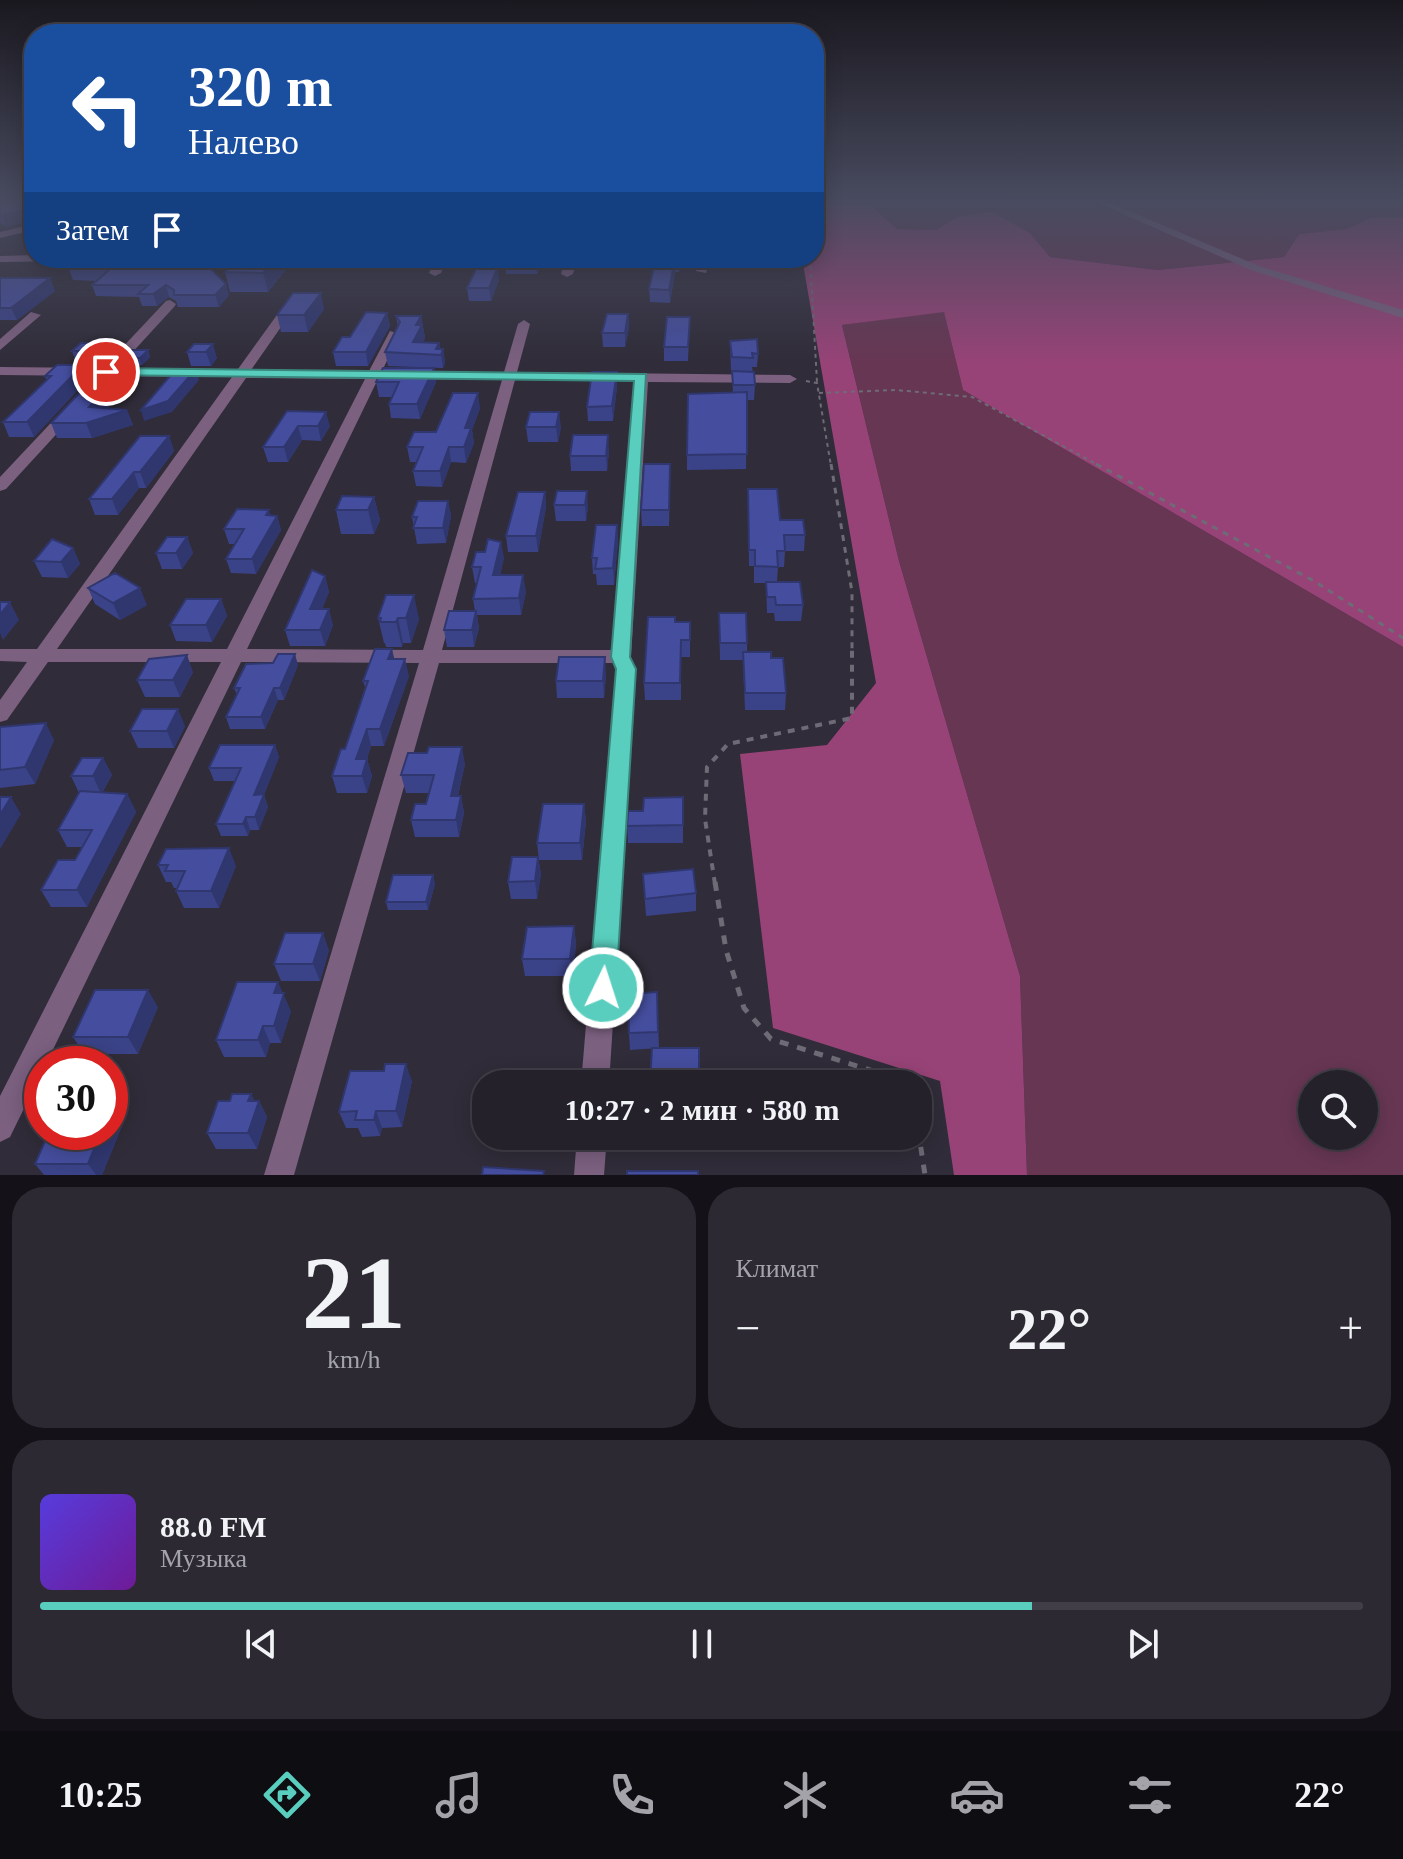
<!DOCTYPE html>
<html lang="ru">
<meta charset="utf-8">
<style>
:root{--surface:#24212b;--page:#2c2933;--text:#f1f3f6;--muted:#a3a3a9;--line:#413e47;--accent:#59cebe}
body{margin:0;font-family:"Times New Roman",serif;background:var(--page);color:var(--text);height:100vh;display:flex;flex-direction:column;font-size:30px;white-space:nowrap}
*{box-sizing:border-box;margin:0}
p{font-size:26px;color:var(--muted)}
.icon{flex:none;width:44px;height:44px;fill:none;stroke:currentColor;stroke-width:2;stroke-linecap:round;stroke-linejoin:round}
.map{position:relative;height:1175px;overflow:hidden}
.panel{display:flex;flex-direction:column;gap:12px;padding:12px;background:#141218;flex:1}
.panel>*{flex:none}
.hud{position:absolute;left:24px;top:24px;width:800px;height:244px;border-radius:32px;box-shadow:0 4px 20px #0003,0 0 0 2px var(--line);background:#1a4fa0;color:#fff;overflow:hidden}
.tools{position:absolute;left:1298px;top:1070px;display:grid;gap:16px}
.tools a{display:grid;place-items:center;width:80px;height:80px;border-radius:50%;background:var(--surface);box-shadow:0 4px 20px #0003,0 0 0 2px var(--line);font-size:40px}
.speed{position:absolute;left:24px;top:1046px;display:flex;gap:16px;font-size:40px;font-weight:700;text-align:center}
.speed>*{display:grid;place-content:center;width:104px;height:104px;border-radius:50%;background:var(--surface);box-shadow:0 4px 20px #0003,0 0 0 2px var(--line);line-height:1}
.speed .limit{border:12px solid #d22;background:#fff;color:#111}
.pin{position:absolute;display:grid;place-items:center;width:68px;height:68px;color:#fff;margin:-34px;border:4px solid #fff;border-radius:50%;box-shadow:0 2px 8px #0007}
.me{position:absolute;width:88px;margin:-44px;rotate:4deg;stroke-linejoin:round;filter:drop-shadow(0 0 6px #0008)}
.turn{display:flex;align-items:center;gap:28px;height:168px;padding:0 32px;font-size:36px}
.turn .icon{width:104px;height:104px;stroke-width:2.5}
.turn b{display:block;font-size:56px;line-height:68px}
.then{display:flex;align-items:center;height:76px;padding:0 32px;background:#0003;gap:16px;font-size:30px}
.big{font-size:60px;font-weight:800;line-height:1.1}
.panel .widget{flex:1;display:flex;flex-direction:column;justify-content:center;gap:12px;min-width:0;padding:0 28px;border-radius:32px;background:var(--page)}
.panel .dial{align-items:center;gap:0}
.dial b{font-size:104px;line-height:1}
.song{display:flex;align-items:center;gap:24px}
.cover{width:96px;height:96px;border-radius:12px;background:linear-gradient(135deg,hsl(250 70% 55%),hsl(280 70% 35%))}
.played{height:8px;border-radius:4px;background:linear-gradient(90deg,var(--accent) 75%,var(--line) 75%)}
.keys{display:flex;justify-content:space-around;direction:ltr}
.heat{display:flex;justify-content:space-between;align-items:center;font-size:44px;direction:ltr}
.panel .tiles{flex:1;display:grid;gap:12px;grid-template-columns:1fr 1fr}
.widget:last-child{grid-column:span 2}
.trip{position:absolute;left:472px;top:1070px;width:460px;height:80px;border-radius:32px;background:var(--surface);box-shadow:0 4px 20px #0003,0 0 0 2px var(--line);font-weight:800;line-height:80px;text-align:center}
.tab-bar{display:flex;height:128px;justify-content:space-around;align-items:center;background:#0e0d11;color:var(--muted)}
.tab-bar .icon{width:56px;height:56px}
.tab-bar .current{color:var(--accent)}
.tab-bar b{font-size:36px;color:var(--text)}
.map>svg:first-child{display:block}
.green{fill:#673653;fill-rule:evenodd}
.forest{fill:#974377}
.lines{fill:none;stroke-linecap:round;stroke-linejoin:round}
.path-far3{stroke:#6e6b76;stroke-width:2;stroke-dasharray:4 4;stroke-linecap:butt}
.path-far2{stroke:#6e6b76;stroke-width:3;stroke-dasharray:6 6;stroke-linecap:butt}
.path-far1{stroke:#6e6b76;stroke-width:4;stroke-dasharray:7 7;stroke-linecap:butt}
.path{stroke:#6e6b76;stroke-width:5;stroke-dasharray:9 9;stroke-linecap:butt}
.minor{fill:#7b607f;fill-rule:evenodd}
.wall{fill:#3b4388}
.shaded-wall{fill:#30376f}
.building{fill:#454e9e;stroke:#30376f;stroke-width:2}
.route{fill:#59cebe;stroke:#3a867c;stroke-width:2}
</style>
<div class="map">
<svg width="1403" height="1175" viewBox="0 0 1403 1175">
<rect width="100%" height="100%" fill="#302c39"/>
<path class="green" d="M873 199H1403V218H1371L1347 229 1299 234 1284 257 1158 270 1050 257 1030 233 957 217 936 230 897 229 868 203Z
M944 311 963 390 1403 647V1175H1027L1020 976 899 561 842 325ZM1312 1084H1364V1136H1312Z"/>
<path class="forest" d="M814 199H873L868 203 897 229 936 230 957 217 992 212 1030 233 1050 257 1158 270 1284 257 1299 234 1347 229 1371 218H1403V647L963 390 944 312 842 325 899 561 1020 976 1027 1175H954L940 1081 773 1028 740 754 827 745 876 683 802 258H814Z"/>
<g class="lines">
<path class="path-far3" d="M810 258 817 382
M806 381 817 383 831 466
M819 393 896 390 972 397 1100 466"/>
<path class="path-far2" d="M831 464 852 592V651
M1096 464 1314 581 1403 638"/>
<path class="path-far1" d="M715 884 705 819 707 767 728 744 852 718V649"/>
<path class="path" d="M715 882 726 950 744 1008 771 1039 889 1076 897 1084
M918 1129 925 1175"/>
<path class="minor" d="M1089 199H1101L1259 266 1403 310V318L1251 270Z
M34 224V230L0 238V232Z
M34 255V258H78L72 261 0 262V256Z
M308 258H320L309 270H301L299 268Z
M435 258H447L441 273 435 276 429 273Z
M565 258H577L573 274 567 277 561 274Z
M698 258H710L706 273 696 271Z
M170 300 176 304 174 307 118 368 238 369 287 301 291 300 297 304 251 370 369 371 390 331 400 334 382 371 390 375 378 379 247 649 423 650 502 380 413 379 406 375 408 372H504L518 324 524 320 530 324 517 372 790 375 797 379 790 383 648 382 631 657 636 669 609 1084H581L616 669 614 663H439L294 1175H264L419 663 241 662 46 1064H42V1072L10 1137 0 1142V1096L221 662H48L7 720 0 722V700L27 662 0 661V649H37L232 377 110 376 103 380 96 376 0 375V367L103 368 166 301ZM246 378 365 379 227 649H57ZM515 380 635 381 612 650H442Z
M31 312 41 315 0 350V339Z
M69 408 76 412 74 415 6 489 0 491V477L64 409Z
M577 1136H607L604 1175H574Z"/>
</g>
<path class="wall" d="M0 199 6 227 0 222Z
M238 258H291L292 262 268 292H230L225 272Z
M543 258 537 274H506L505 262Z
M656 258H681L679 272H675L670 303 650 302 649 289Z
M69 269H173L229 295 219 307H178L176 301 169 297 157 306H142L139 297 96 296 92 285 96 281 73 280Z
M0 278H50L55 291 17 320H0Z
M499 280 491 301H469L467 288Z
M324 309 308 332H281L277 315Z
M387 313 390 326 368 366H336L333 352 350 337Z
M628 314 629 328 625 347H603L602 333Z
M396 316H421L425 338 423 342 439 343 440 349H443L445 363 443 368 388 366 385 352 398 327Z
M690 317 688 361H664V347Z
M730 341 758 354 757 367H752L755 385 754 400H747L746 469 687 470V455L733 393 732 371 745 372 731 371Z
M81 343 110 357 102 365H77L72 351Z
M194 344 217 358 211 366H191L187 352Z
M148 350 150 357 142 365H129L134 379 107 409 127 410 133 425 92 438H57L51 423 124 365 121 358Z
M434 368 436 382 420 419 391 418 389 404 392 397H379L376 382Z
M617 372V387L613 421H588L587 407Z
M45 376 88 379 34 437H9L3 422 47 380Z
M480 408 472 430 474 443 466 463 451 462 442 487 416 486 413 471 417 462H410L407 447Z
M287 411 330 426 321 441 302 440 288 462H268L263 447Z
M526 427H561L558 442H528Z
M169 436 174 451 146 488H139L118 515H95L89 499Z
M609 450 607 471H571L570 456Z
M670 479 669 526H642L641 510Z
M748 489 780 520 805 535 804 551H785L784 567H778L777 582 803 605 801 621H775L774 613H767L766 583H754V566H749Z
M557 491 588 507 586 521H556L554 505Z
M545 492 546 507 538 552H508L506 536Z
M374 497 380 520 374 534H341L336 510Z
M448 501 451 516 446 543 417 544 412 517Z
M271 515 277 516 281 530 256 574 231 573 226 559 235 544H229L224 529Z
M617 525 618 541 614 585H597L596 574H593L592 558Z
M187 537 193 553 182 569H162L156 553Z
M73 548 80 564 68 578 42 577 34 561Z
M504 558 500 575 526 591 521 615H477L479 628 474 647H447L444 630 475 611 473 599 477 583H475L472 567Z
M325 576 329 592 322 609 333 625 325 646H290L285 630Z
M88 588 147 605 120 620 95 604Z
M386 595 419 619 411 643H403L402 647H386L385 643H384L378 618Z
M221 599 227 616 212 642 176 641 170 625Z
M719 613 747 643V652L771 658 786 693 785 710H745L743 660H720Z
M690 622V657H681V700H645L644 683Z
M394 659 409 676 384 746H371L367 759 372 776 367 793H337L332 776 345 749 366 690 363 681Z
M273 663 298 665 284 700H278L265 729H230L226 717 237 695 234 688Z
M193 672 180 697H145L137 680Z
M606 674 604 698H557L556 681Z
M185 726 174 748H138L130 731Z
M0 727 54 740 35 784 0 788Z
M275 745 279 757 264 795 268 807 259 830H250L248 836H221L216 824 235 781H214L209 768Z
M103 758 112 775 102 793 127 794 136 812 87 907H51L41 890 75 860 82 847H67L58 830 79 793 71 776Z
M465 764 458 796H461L464 813 459 837H415L411 820 426 804 429 793H406L401 775Z
M683 797V843H628L627 826 643 811Z
M584 804 586 821 582 860H539L537 843Z
M538 857 541 874 537 899H511L508 882Z
M158 865 236 866 219 908H184L176 891 177 888H174L171 882H166Z
M643 874 696 893V911L646 916Z
M433 875 435 884 428 910H388L386 902Z
M574 926 576 944 573 976H525L522 959Z
M329 950 320 981H281L274 964Z
M657 992 659 1048 630 1050 629 1033Z
M158 1007 138 1054H84L73 1037Z
M291 1011 281 1043H270L266 1057H224L216 1040Z
M412 1081 402 1127 382 1128 380 1136 362 1137 358 1128H346L339 1112Z
M118 1092 129 1109 102 1175H44L35 1164Z
M251 1094 254 1101H259L267 1117 257 1149H216L207 1133 230 1101Z
M820 1136H843L833 1148Z"/>
<path class="shaded-wall" d="M30 209 34 220 6 227 2 215Z
M276 258H291L292 262 268 292 263 273Z
M537 258H543L537 274 536 262Z
M675 259V272L670 303 669 290Z
M498 267 499 280 491 301 489 288Z
M50 278 55 291 17 320 11 308Z
M226 284 229 295 219 307 215 295Z
M166 285 169 297 157 306 153 294Z
M321 293 324 309 308 332 304 315Z
M387 313 390 326 368 366 366 352Z
M628 314 629 328 625 347V333Z
M421 316 425 338 417 353 413 342 416 325Z
M105 343 110 357 102 365 97 351Z
M439 343 441 354 443 349 445 363 443 368 441 355 436 349Z
M213 344 217 358 211 366 206 352Z
M148 350 150 357 142 365 140 358Z
M83 365 88 379 34 437 27 422Z
M129 365 134 379 97 420 127 410 133 425 92 438 86 423 89 407Z
M434 368 436 382 420 419 417 404Z
M196 369 199 380 172 412 144 421 141 410Z
M617 372V387L613 421 612 406Z
M478 393 480 408 472 430 474 443 466 463 464 447 465 428Z
M326 412 330 426 321 441 318 426Z
M559 412 561 427 558 442 556 427Z
M298 426 302 440 288 462 284 447Z
M608 435 609 450 607 471 606 456Z
M169 436 174 451 146 488 140 472Z
M449 447 451 462 442 487 440 471Z
M134 472 139 488 118 515 112 499Z
M587 491 588 507 586 521 585 505Z
M545 492 546 507 538 552 536 536Z
M374 497 380 520 374 534 368 510Z
M448 501 451 516 446 543 443 528Z
M269 510 273 522 277 516 281 530 256 574 252 559 266 515Z
M617 525 618 541 614 585 613 568Z
M187 537 193 553 182 569 176 553Z
M501 542 504 558 496 592 493 575Z
M73 548 80 564 68 578 61 562Z
M523 575 526 591 521 615 519 598Z
M325 576 329 592 315 625 310 609Z
M140 588 147 605 120 620 113 603Z
M414 595 419 619 411 643 406 618Z
M221 599 227 616 212 642 206 625Z
M10 602 19 620 3 640 0 633V615Z
M329 609 333 625 325 646 320 630Z
M476 611 479 628 474 647 472 630Z
M398 618 403 643 402 647 396 622Z
M392 649 396 666 388 659Z
M295 654 298 665 284 700 280 688Z
M187 655 193 672 180 697 173 680Z
M605 657 606 674 604 698 603 681Z
M405 659 409 676 384 746 380 729Z
M274 688 278 700 265 729 261 717Z
M178 709 185 726 174 748 167 731Z
M46 723 54 740 35 784 25 767Z
M367 729 371 746 361 777 356 759Z
M275 745 279 757 264 795 268 807 259 830 255 817 254 795Z
M462 747 465 764 454 813 451 796Z
M103 758 112 775 101 794 93 776Z
M367 759 372 776 367 793 362 776Z
M127 794 136 812 87 907 77 890Z
M461 796 464 813 459 837 456 820Z
M11 797 21 814 0 849V815Z
M584 804 586 821 582 860 580 843Z
M246 817 250 830 248 836 243 824Z
M229 848 236 866 219 908 211 891Z
M538 857 541 874 537 899 535 881Z
M433 875 435 884 428 910 426 902Z
M574 926 576 944 573 976 570 959Z
M323 933 329 950 320 981 313 964Z
M278 982 291 1011 281 1043 274 1026V993Z
M148 990 158 1007 138 1054 128 1037Z
M263 1026 270 1043 266 1057 258 1040Z
M406 1064 412 1081 402 1127 396 1111Z
M118 1092 129 1109 102 1175H96L88 1164 101 1132H110V1111Z
M251 1094 257 1106 259 1101 267 1117 257 1149 248 1133V1101Z
M376 1111 382 1128 380 1136 374 1120Z
M838 1136H843L833 1148 834 1140Z"/>
<path class="building" d="M0 199H15L30 209 2 215 0 214Z
M83 258H106L103 261 116 258H160L173 269 204 262 226 284 215 295H174V290L166 285 153 294H138L148 285H92L110 269H69Z
M238 258H276L263 273 225 272Z
M506 258H537L536 262H505Z
M656 258H679V259H675L669 290 649 289Z
M477 267H498L489 288H467Z
M0 278H50L11 308H0Z
M293 293H321L304 315H277Z
M366 312 387 313 366 352H333L342 337H350Z
M607 314H628L625 333H602Z
M396 316H421L416 325H422L413 342 439 343 436 349H443L441 355 385 352 400 322Z
M667 317H690L688 347H664Z
M757 339 758 354 752 353 753 358 732 357 730 341Z
M81 343H105L97 351H72Z
M194 344H213L206 352H187Z
M129 350H148L140 358H121Z
M57 365H83L27 422H3L51 376H45Z
M106 365H129L89 407 127 410 86 423H51Z
M383 368H434L417 404H389L399 382H376Z
M176 369H196L168 401 141 410Z
M732 371 754 372 755 385H733Z
M592 372H617L612 406 587 407Z
M747 392V454L687 455 688 394Z
M453 393H478L465 428H471L464 447H449L440 471H413L423 447H407L414 432H436Z
M287 411 326 412 318 426H298L284 447H263Z
M530 412H559L556 427H526Z
M573 435H608L606 456H570Z
M140 436H169L140 472H134L112 499H89Z
M644 464H670L669 510H641Z
M748 489H777L780 520H803L805 535H784L785 551H777L778 567 755 566V550H749Z
M557 491H587L585 505H554Z
M518 492H545L536 536H506Z
M342 496 374 497 368 510H336Z
M418 501H448L443 528H413L417 517H412Z
M237 509 269 510 266 515 277 516 252 559H226L244 529H224Z
M596 525H617L613 568 595 569 597 558H592Z
M167 537H187L176 553H156Z
M52 539 73 548 61 562 34 561Z
M488 539 501 542 493 575H523L519 598 473 599 481 567H472L476 552H485Z
M312 570 325 576 310 609H329L320 630H285Z
M115 573 140 588 113 603 88 588Z
M766 582H800L803 605H776L775 597H767Z
M386 595H414L406 618H398L396 622H380L381 618H378Z
M186 599H221L206 625H170Z
M0 602H10L0 615Z
M449 611H476L472 630H444Z
M719 613H746L747 643H720Z
M648 617H675V622H690V640H681L680 683H644Z
M375 649H392L388 659H405L380 729H367L356 759H367L362 776H332L341 749H345L368 681H363Z
M743 652H771V658H783L786 693H745Z
M278 654H295L280 688H274L261 717H226L240 688H234L246 664 273 663Z
M187 655 173 680H137L149 659Z
M559 657H605L603 681H556Z
M142 709H178L167 731H130Z
M46 723 25 767 0 770V727Z
M220 745H275L254 795 264 794 255 817H246L243 824H216L241 768H209Z
M429 747H462L451 796H461L456 820H411L415 804H426L434 775H401L408 753H427Z
M82 758H103L93 776H71Z
M80 791 127 794 77 890H41L58 860H75L92 830H58Z
M0 797H11L0 815Z
M683 797V825L627 826 628 811H643L644 798Z
M543 804H584L580 843H537Z
M229 848 211 891H176L185 871H165L168 865H158L166 849Z
M512 857H538L535 881 508 882Z
M693 869 696 893 645 899 643 874Z
M393 875H433L426 902H386Z
M574 926 570 959H522L527 927Z
M285 933H323L313 964H274Z
M237 982H278L274 993H284L274 1026H263L258 1040H216Z
M95 990H148L128 1037H73Z
M657 992 658 1032 629 1033 628 994Z
M652 1048H699V1084H650Z
M385 1064H406L396 1111H376L374 1120H355L357 1111 339 1112 350 1071H384Z
M110 1092H118L110 1111Z
M232 1094H251L248 1101H259L248 1133H207L218 1101H230Z
M49 1132H101L88 1164H35Z
M483 1167 544 1171 543 1175H482Z
M627 1171H698V1175H627Z"/>
<linearGradient id="sky" x2="0" y2="1"><stop stop-color="#1a181f"/><stop offset="0.55" stop-color="#484b5f"/><stop offset="1" stop-color="#484b5f" stop-opacity="0"/></linearGradient>
<rect width="1403" height="363" fill="url(#sky)"/>
<path class="route" d="M106 368 646 374 630 657 636 669 616 988 612 997 603 1000 593 997 589 988 616 669 611 657 634 381 102 375 100 372Z"/>
</svg>
<div class="tools">
<a><svg class="icon" aria-label="search" viewBox="0 0 24 24"><circle cx="10" cy="10" r="6"/><path d="M15 15l6 6"/></svg></a>
</div>
<div class="speed"><div class="limit">30</div></div>
<div class="pin" style="left:106px;top:372px;background:#d93025"><svg class="icon" aria-label="arrive" viewBox="0 0 24 24"><path d="M6 21V4h12l-3 4 3 4H6"/></svg></div>
<svg class="me" style="left:603px;top:988px" viewBox="-20 -20 40 40"><circle r="17" fill="#59cebe" stroke="#fff" stroke-width="3"/><path d="M0-11L8 9 0 5-8 9z" fill="#fff"/></svg>
<div class="trip">10:27 · 2 мин · 580 m</div>
<div class="hud">
<div class="turn"><svg class="icon" aria-label="left" viewBox="0 0 24 24"><path d="M17 20v-9H6M10 6l-5 5 5 5"/></svg><div><b>320 m</b>Налево</div></div>
<div class="then">Затем<svg class="icon" aria-label="arrive" viewBox="0 0 24 24"><path d="M6 21V4h12l-3 4 3 4H6"/></svg></div>
</div>
</div>
<section class="panel">
<div class="tiles">
<div class="widget dial"><b>21</b><p>km/h</p></div>
<div class="widget"><p>Климат</p>
<div class="heat"><a>−</a><b class="big">22°</b><a>+</a></div>
</div>
<div class="widget">
<div class="song"><i class="cover"></i><div><b>88.0 FM</b><p>Музыка</p></div></div>
<div class="played"></div>
<div class="keys"><svg class="icon" aria-label="previous" viewBox="0 0 24 24"><path d="M18 5L8 12l10 7zM5 5v14"/></svg><svg class="icon" aria-label="pause" viewBox="0 0 24 24"><path d="M8 5v14M16 5v14"/></svg><svg class="icon" aria-label="next" viewBox="0 0 24 24"><path d="M6 5l10 7-10 7zM19 5v14"/></svg></div>
</div>
</div>
</section>
<nav class="tab-bar">
<b>10:25</b>
<svg class="icon current" aria-label="directions" viewBox="0 0 24 24"><path d="M12 3l9 9-9 9-9-9zM9 14v-3h6M13 9l2 2-2 2"/></svg>
<svg class="icon" aria-label="music" viewBox="0 0 24 24"><path d="M9 18V5l10-2v13"/><circle cx="6" cy="18" r="3"/><circle cx="16" cy="16" r="3"/></svg>
<svg class="icon" aria-label="phone" viewBox="0 0 24 24"><path d="M5 4h4l2 5-3 2q2 4 5 5l2-3 5 2v4C11 20 4 13 5 4z"/></svg>
<svg class="icon" aria-label="climate" viewBox="0 0 24 24"><path d="M12 3v18M4 7l16 10M4 17L20 7"/></svg>
<svg class="icon" aria-label="car" viewBox="0 0 24 24"><path d="M5 17H2v-5l4-1 3-4h7l3 4 3 1v5h-3M9 17h6M6 11h13"/><circle cx="7" cy="17" r="2"/><circle cx="17" cy="17" r="2"/></svg>
<svg class="icon" aria-label="filters" viewBox="0 0 24 24"><path d="M4 7h16M4 17h16"/><circle cx="9" cy="7" r="2"/><circle cx="15" cy="17" r="2"/></svg>
<b>22°</b>
</nav>
